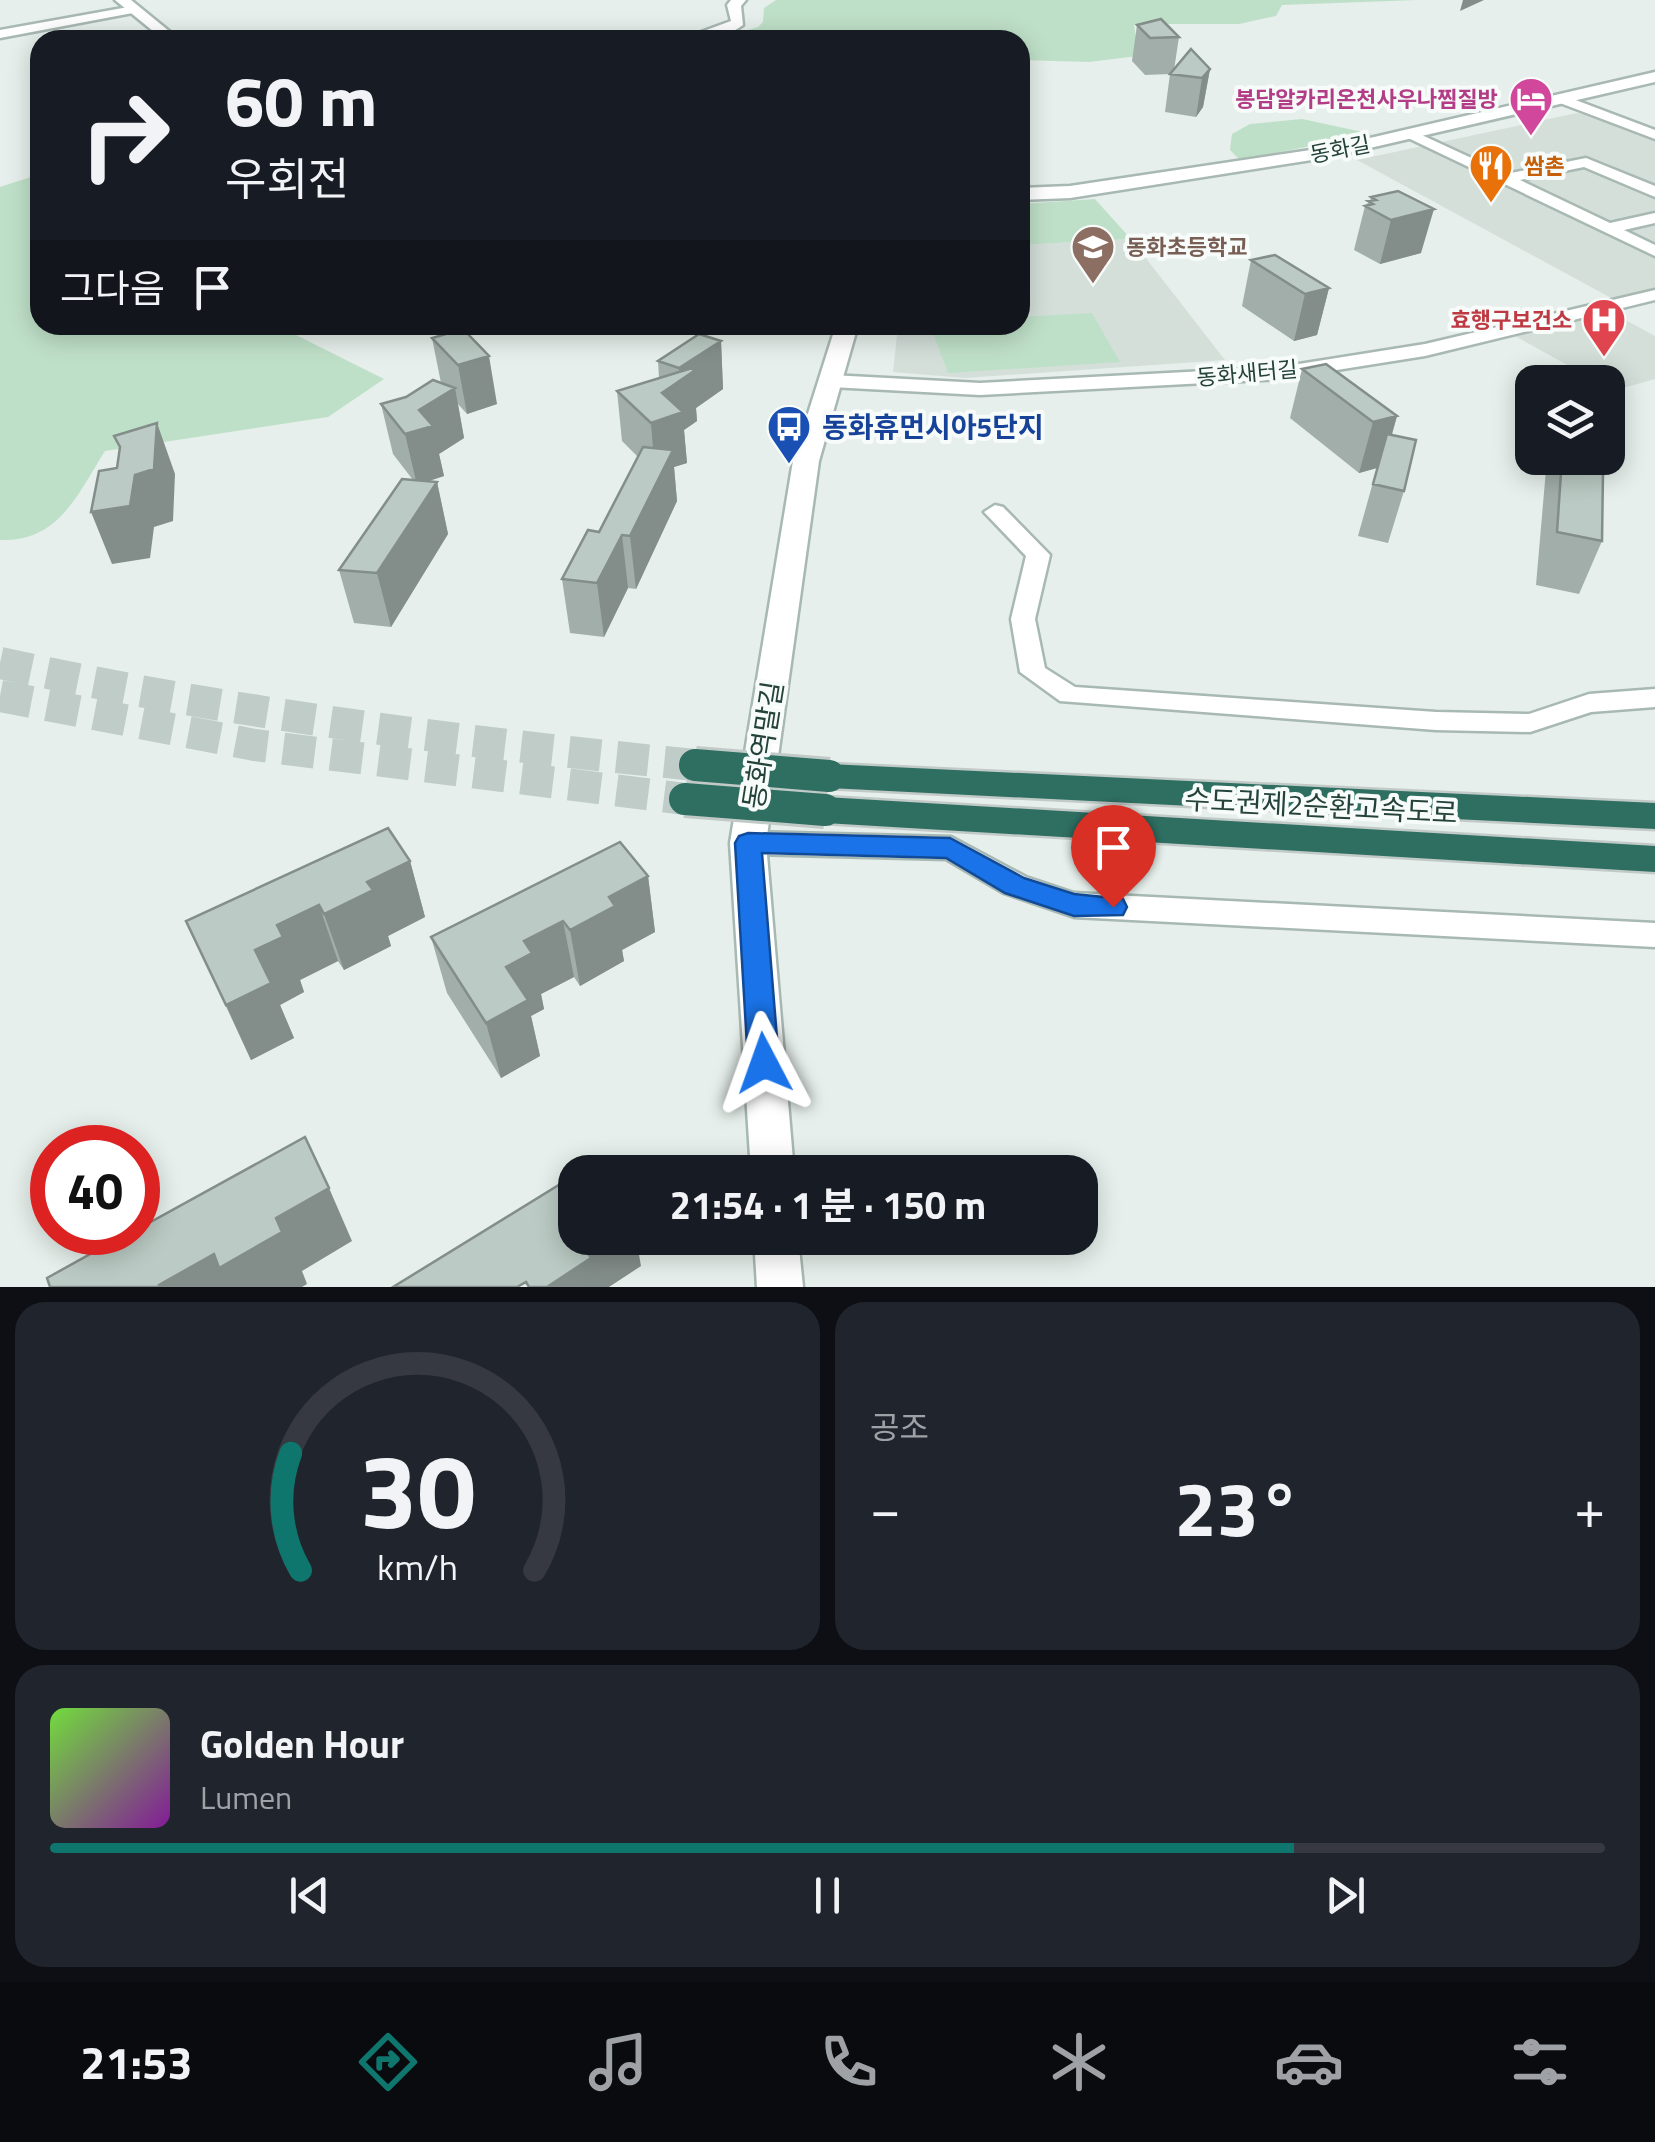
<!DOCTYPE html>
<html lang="ko">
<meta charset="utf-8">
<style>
:root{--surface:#171b24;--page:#20242c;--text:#f1f3f6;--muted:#9ea1a6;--line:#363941;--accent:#0f766e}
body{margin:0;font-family:"Titillium Web","Noto Sans KR",sans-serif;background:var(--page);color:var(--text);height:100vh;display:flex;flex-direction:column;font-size:38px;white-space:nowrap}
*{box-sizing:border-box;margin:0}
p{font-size:32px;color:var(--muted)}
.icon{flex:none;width:55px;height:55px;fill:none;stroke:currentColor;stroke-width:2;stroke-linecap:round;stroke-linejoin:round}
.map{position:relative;height:1287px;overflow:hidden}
.side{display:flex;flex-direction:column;gap:15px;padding:15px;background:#0d0f14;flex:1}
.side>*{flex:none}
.guide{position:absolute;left:30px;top:30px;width:1000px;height:305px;border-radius:30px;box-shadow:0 5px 25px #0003;background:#171b24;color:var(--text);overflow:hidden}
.controls{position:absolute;left:1515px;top:365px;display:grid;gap:20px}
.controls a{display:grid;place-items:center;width:110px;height:110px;border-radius:20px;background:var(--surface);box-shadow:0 5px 25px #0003;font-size:50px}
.speed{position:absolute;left:30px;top:1125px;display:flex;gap:20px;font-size:50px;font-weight:700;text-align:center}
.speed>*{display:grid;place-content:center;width:130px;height:130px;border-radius:50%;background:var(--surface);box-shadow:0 5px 25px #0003;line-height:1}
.speed .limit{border:15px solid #d22;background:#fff;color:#111}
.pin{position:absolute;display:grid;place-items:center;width:85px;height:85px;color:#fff;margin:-102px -42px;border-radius:50% 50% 50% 0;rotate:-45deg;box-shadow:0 0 10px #0007}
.pin .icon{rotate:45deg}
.me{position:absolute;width:110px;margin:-55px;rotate:356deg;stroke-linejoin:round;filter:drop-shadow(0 0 8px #0008)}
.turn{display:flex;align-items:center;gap:35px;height:210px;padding:0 30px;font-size:45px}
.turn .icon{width:130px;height:130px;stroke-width:2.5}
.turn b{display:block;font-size:70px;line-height:85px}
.then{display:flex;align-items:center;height:95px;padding:0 30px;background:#0003;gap:20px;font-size:38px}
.big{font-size:75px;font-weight:700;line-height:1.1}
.side .card{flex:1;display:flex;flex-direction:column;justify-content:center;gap:15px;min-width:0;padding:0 35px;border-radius:30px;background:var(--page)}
.side .dial{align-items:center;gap:0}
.dial svg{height:260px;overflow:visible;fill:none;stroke:var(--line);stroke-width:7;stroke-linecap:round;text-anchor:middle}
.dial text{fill:var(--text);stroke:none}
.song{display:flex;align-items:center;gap:30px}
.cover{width:120px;height:120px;border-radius:15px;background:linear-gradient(135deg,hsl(100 70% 55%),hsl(290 70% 35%))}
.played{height:10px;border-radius:5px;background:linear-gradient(90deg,var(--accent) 80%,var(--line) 80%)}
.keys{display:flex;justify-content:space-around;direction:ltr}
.heat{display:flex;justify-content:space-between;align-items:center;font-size:55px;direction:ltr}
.side .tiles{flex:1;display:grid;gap:15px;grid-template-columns:1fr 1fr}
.card:last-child{grid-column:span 2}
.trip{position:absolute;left:558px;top:1155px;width:540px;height:100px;border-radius:30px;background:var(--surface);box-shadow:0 5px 25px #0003;font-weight:700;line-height:100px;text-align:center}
.dock{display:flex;height:160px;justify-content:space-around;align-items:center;background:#090b0e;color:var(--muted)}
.dock .icon{width:70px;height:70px}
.dock .selected{color:var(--accent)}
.dock b{font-size:45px;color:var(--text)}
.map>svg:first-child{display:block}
.built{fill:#d4dfda}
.green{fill:#bfe0c8}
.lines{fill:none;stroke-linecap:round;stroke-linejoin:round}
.motorway-tunnel{stroke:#bfccc8;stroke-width:32;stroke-dasharray:32 16;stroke-linecap:butt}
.minor-casing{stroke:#a8b8b2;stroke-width:5}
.tertiary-casing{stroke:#a8b8b2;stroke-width:5}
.motorway-casing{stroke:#c2cac8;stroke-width:5}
.minor{fill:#fff;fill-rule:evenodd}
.tertiary{fill:#fff;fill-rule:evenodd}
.motorway{fill:#2f6f62;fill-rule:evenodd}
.motorway-bridge-casing{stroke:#c2cac8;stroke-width:38;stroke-linecap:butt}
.motorway-bridge{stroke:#2f6f62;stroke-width:32}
.wall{fill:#a1aea9}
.shaded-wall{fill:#838d89}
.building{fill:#bbcac4;stroke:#838d89;stroke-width:2.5}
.route{fill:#1a73e8;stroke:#114b97;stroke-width:2.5}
.labels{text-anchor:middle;stroke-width:8;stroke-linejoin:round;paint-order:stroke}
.far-hotel-label{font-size:22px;font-weight:bold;fill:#b23c85;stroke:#f7fbf9;text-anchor:end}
.far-street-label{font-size:22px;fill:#24423a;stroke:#f7fbf9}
.far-food-label{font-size:22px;font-weight:bold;fill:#c56008;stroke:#f7fbf9;text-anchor:start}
.far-education-label{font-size:22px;font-weight:bold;fill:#785e54;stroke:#f7fbf9;text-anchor:start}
.far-health-label{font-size:22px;font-weight:bold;fill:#be3a42;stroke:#f7fbf9;text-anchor:end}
.transit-label{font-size:28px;font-weight:bold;fill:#164399;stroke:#f7fbf9;text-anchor:start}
.street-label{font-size:28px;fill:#24423a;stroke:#f7fbf9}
</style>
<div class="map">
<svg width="1655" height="1287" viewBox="0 0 1655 1287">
<rect width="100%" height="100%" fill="#e6efeb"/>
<path class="built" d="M1577 113 1604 119 1655 140V288L1613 299 1357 160Z
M1131 239 1225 360 965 378 893 372 898 325H1020V245Z
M1611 312 1655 336V379L1613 391 1608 382H1598L1515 336Z"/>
<path class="green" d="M776 0H1418L1282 5 1276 16 1239 24H1134L1138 56 1089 62 1020 60V40H714L758 27 763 22 764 8Z
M1302 119 1372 134 1240 160 1230 150 1232 134 1250 124Z
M40 174V325H276L384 379 328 417 105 451C77 495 59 542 0 540V187Z
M1095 199 1131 239 1020 245V204Z
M1092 313 1120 362 948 373 930 325H1020V317Z"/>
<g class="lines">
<path class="motorway-tunnel" d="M0 663C230 713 461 742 695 765
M0 696 255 745 685 799"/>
<defs>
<path id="minor" d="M134 6 138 12 0 38V30Z
M1565 96 1655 130V139L1560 103 1558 100Z
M1411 130 1506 174 1586 158 1655 186V197L1584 167 1520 180 1610 223 1655 213V223L1624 230 1655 245V256L1406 137 1404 134Z
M1655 290V300L1425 356 1280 379 980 395 831 387 821 381 831 375 980 383 1280 367 1425 344Z
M995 505 1003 507 1050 555 1035 619 1045 668 1075 687 1436 712 1529 714 1589 694 1655 689V707L1591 712 1530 732 1436 730 1060 701 1020 672 1011 619 1026 556 984 512Z
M748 832 951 837 1026 877 1074 893 1655 923V947L1074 917 1004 893 946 859 748 854 738 851 733 843 738 835Z"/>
<path id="tertiary" d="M115 0H131L180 40H164Z
M731 0H746L741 6 743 25C724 39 702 40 679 40L731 21 727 5Z
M1655 72V82L1331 157 1070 198 1020 200V188L1070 186 1331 147Z
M836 325H858L819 461 766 843 794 1172H751L730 843 793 461Z
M754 1238H798L803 1287H757Z"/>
<path id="motorway" d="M829 764 1655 803V829L829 788 817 784 812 776 817 768Z
M825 797 1655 846V872L825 823 813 819 808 810 813 801Z"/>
</defs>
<use href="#minor" class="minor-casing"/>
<use href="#tertiary" class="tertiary-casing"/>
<use href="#motorway" class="motorway-casing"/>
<use href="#minor" class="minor"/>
<use href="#tertiary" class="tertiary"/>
<use href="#motorway" class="motorway"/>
<defs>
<path id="motorway-bridge" d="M695 765 829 776
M685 799 825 810"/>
</defs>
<use href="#motorway-bridge" class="motorway-bridge-casing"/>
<use href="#motorway-bridge" class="motorway-bridge"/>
</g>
<path class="wall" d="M1137 25 1179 37 1174 70 1210 69 1203 107 1196 117 1165 112 1170 74 1145 75 1132 61Z
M1398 191 1421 253 1380 264 1354 250 1365 206 1370 201 1371 197Z
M1251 260 1329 288 1317 335 1294 341 1242 306Z
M432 338 497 404 467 414 458 404 464 438 439 454 444 476 428 481 437 482 448 534 391 627 354 623 339 570 413 480 393 454 381 404 406 397 441 383Z
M721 341 723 389 696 408 697 421 684 430 687 463 674 467 677 501 636 589 628 588 604 637 570 633 562 579 599 532 638 457 622 441 617 391 659 378 658 361Z
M1302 369 1397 416 1392 435 1404 491 1388 543 1358 536 1377 468 1359 473 1290 418Z
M1547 458H1593L1592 470 1602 541 1579 594 1536 585Z
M410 861 425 917 388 936 391 946 344 970 338 961 300 980 304 992 280 1005 294 1038 251 1060 186 921Z
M648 876 655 932 622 950 624 961 580 986 574 977 541 994 544 1009 531 1016 540 1056 501 1078 447 993 431 937Z"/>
<path class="shaded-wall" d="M1463 0H1484L1460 11Z
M1210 69 1203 107 1196 117 1202 78Z
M1434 209 1421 253 1380 264 1391 220Z
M1329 288 1317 335 1294 341 1305 294Z
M351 325H376L353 333Z
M721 341 723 389 696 408 697 421 684 430 687 463 674 467 677 501 636 589 630 536 655 473 651 423 662 393 680 381 679 368Z
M489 356 497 404 467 414 458 365Z
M455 388 464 438 439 454 444 476 417 485 405 434 419 410Z
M1397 416 1382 467 1387 434 1377 468 1359 473 1373 422Z
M157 423 175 474 173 521 154 527 150 558 112 564 91 512 135 475Z
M437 482 448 534 391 627 377 573Z
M622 535 628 588 604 637 597 583Z
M410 861 425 917 388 936 391 946 344 970 324 914 367 882Z
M648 876 655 932 622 950 624 961 580 986 570 930 609 897Z
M319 905 338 961 300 980 304 992 280 1005 294 1038 251 1060 226 1005 255 950 277 925Z
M563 921 574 977 541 994 544 1009 531 1016 540 1056 501 1078 486 1023 506 967 524 941Z
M329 1188 352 1241 302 1271 307 1284 302 1287H160L159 1285Z
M594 1238H636L641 1266 609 1287H547L583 1245Z"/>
<path class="building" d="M1161 19 1179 37 1150 38 1137 25Z
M1191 49 1210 69 1202 78 1170 74Z
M1398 191 1434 209 1391 220 1365 206 1373 204 1368 201 1376 200 1371 197Z
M1275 255 1329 288 1305 294 1251 260Z
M463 329 489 356 458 365 432 338Z
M699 334 721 341 679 368 658 361Z
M1326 364 1397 416 1373 422 1302 369Z
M692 368 694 371 662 393 683 412 651 423 617 391Z
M433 380 455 388 419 410 433 426 405 434 381 404 406 397Z
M157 423 154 469 135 475 130 506 91 512 99 471 117 468 120 447 114 436Z
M1387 434 1416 440 1404 491 1373 484Z
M643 447 673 450 630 536 622 535 597 583 562 579 588 530 599 532Z
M1562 458H1593L1592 470 1603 473 1602 541 1557 532Z
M402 479 437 482 377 573 339 570Z
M388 828 410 861 367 882 373 890 324 914 319 905 277 925 283 937 255 950 271 983 226 1005 186 921Z
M620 842 648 876 609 897 615 906 570 930 563 921 524 941 532 953 506 967 528 1000 486 1023 431 937Z
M305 1137 329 1188 276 1218 282 1232 219 1268 214 1254 159 1285 160 1287H50L47 1278 130 1232H138V1229Z
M598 1161 605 1172H578Z
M575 1175V1238H594L583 1245 591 1258 547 1287H529L526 1282 517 1287H393Z"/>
<path class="route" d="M748 833 950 838 1024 878 1074 894 1123 899 1127 907 1123 915 1074 916 1005 893 946 858 762 853 779 1063 775 1072 764 1076 753 1072 748 1063 735 843 739 836Z"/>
<defs>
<symbol id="hotel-pin" viewBox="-11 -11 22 30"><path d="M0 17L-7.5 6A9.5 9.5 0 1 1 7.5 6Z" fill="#d1479c" stroke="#f7fbf9"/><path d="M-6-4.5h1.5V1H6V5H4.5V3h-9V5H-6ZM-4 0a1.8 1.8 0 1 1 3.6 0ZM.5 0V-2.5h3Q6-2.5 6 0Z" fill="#fff"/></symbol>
<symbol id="restaurant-pin" viewBox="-11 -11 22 30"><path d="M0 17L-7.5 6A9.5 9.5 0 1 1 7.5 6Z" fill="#e8710a" stroke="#f7fbf9"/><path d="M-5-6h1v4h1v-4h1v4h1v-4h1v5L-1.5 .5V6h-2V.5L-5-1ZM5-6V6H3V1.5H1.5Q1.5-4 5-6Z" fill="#fff"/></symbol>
<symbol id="school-pin" viewBox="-11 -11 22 30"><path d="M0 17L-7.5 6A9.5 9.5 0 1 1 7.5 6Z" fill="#8d6e63" stroke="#f7fbf9"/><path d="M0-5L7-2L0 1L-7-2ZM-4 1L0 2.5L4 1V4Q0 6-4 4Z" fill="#fff"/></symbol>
<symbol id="hospital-pin" viewBox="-11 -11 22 30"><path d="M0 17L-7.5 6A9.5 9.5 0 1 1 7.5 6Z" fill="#e0444e" stroke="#f7fbf9"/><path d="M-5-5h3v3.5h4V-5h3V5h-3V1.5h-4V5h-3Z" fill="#fff"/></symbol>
<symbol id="bus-pin" viewBox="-11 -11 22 30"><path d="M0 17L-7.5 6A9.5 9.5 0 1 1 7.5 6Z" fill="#1a4fb4" stroke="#f7fbf9"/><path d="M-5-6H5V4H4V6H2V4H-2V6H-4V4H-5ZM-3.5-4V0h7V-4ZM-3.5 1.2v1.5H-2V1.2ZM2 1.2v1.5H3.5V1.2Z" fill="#fff"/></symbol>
</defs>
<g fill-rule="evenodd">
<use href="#hotel-pin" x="1506" y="74" width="50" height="68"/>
<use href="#restaurant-pin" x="1466" y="141" width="50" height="68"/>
<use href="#school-pin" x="1068" y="222" width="50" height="68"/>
<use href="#hospital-pin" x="1579" y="295" width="50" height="68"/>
<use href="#bus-pin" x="764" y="402" width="50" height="68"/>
</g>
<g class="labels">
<g class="far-hotel-label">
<text x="1498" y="107">봉담알카리온천사우나찜질방</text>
</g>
<g class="far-street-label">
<text transform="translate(1340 149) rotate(-11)" y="8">동화길</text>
<text transform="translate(1247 373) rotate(-5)" y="8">동화새터길</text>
</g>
<g class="far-food-label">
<text x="1524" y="174">쌈촌</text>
</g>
<g class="far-education-label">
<text x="1126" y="255">동화초등학교</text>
</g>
<g class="far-health-label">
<text x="1572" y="328">효행구보건소</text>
</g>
<g class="transit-label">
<text x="822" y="437">동화휴먼시아5단지</text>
</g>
<g class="street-label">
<text transform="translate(763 745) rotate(-81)" y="10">동화역말길</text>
<text transform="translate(1321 806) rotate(3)" y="10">수도권제2순환고속도로</text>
</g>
</g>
</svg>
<div class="controls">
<a><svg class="icon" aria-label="layers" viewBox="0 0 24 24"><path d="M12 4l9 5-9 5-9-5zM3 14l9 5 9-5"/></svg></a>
</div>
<div class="speed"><div class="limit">40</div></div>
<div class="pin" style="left:1113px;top:907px;background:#d93025"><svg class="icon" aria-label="arrive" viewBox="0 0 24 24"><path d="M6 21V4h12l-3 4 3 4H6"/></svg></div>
<svg class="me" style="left:764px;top:1063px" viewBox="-20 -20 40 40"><path d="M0-17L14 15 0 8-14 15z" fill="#1a73e8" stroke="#fff" stroke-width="4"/></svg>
<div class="trip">21:54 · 1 분 · 150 m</div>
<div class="guide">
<div class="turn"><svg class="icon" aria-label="right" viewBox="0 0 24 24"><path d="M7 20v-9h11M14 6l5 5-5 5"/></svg><div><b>60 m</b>우회전</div></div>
<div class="then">그다음<svg class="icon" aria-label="arrive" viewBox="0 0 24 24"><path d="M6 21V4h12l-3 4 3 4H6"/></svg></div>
</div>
</div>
<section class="side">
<div class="tiles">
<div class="card dial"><svg viewBox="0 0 100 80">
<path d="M14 69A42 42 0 1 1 86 69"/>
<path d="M14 69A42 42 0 0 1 11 33" stroke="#0f766e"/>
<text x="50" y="56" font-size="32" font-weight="700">30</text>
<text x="50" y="72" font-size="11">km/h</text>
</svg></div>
<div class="card"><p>공조</p>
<div class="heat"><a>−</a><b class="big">23°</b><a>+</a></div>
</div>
<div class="card">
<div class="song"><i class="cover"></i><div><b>Golden Hour</b><p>Lumen</p></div></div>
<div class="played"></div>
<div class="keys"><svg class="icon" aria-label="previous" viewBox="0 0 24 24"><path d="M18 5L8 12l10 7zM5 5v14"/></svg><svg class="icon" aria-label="pause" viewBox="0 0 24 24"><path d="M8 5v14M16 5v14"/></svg><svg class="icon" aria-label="next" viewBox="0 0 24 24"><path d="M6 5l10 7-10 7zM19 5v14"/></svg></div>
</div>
</div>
</section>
<nav class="dock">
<b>21:53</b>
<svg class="icon selected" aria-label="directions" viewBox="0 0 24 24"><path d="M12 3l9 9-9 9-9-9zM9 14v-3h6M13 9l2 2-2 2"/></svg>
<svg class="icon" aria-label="music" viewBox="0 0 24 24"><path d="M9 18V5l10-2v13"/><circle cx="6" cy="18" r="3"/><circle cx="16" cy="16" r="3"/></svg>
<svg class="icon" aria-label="phone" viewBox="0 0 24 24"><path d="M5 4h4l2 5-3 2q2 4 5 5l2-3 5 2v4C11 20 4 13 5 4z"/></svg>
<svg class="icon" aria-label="climate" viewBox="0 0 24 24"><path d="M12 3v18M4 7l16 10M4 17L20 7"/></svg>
<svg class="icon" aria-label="car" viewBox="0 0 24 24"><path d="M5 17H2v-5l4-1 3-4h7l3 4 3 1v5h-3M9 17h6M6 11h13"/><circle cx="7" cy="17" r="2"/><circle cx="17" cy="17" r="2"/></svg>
<svg class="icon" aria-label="filters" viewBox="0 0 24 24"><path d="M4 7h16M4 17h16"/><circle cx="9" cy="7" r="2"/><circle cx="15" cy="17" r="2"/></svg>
</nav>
